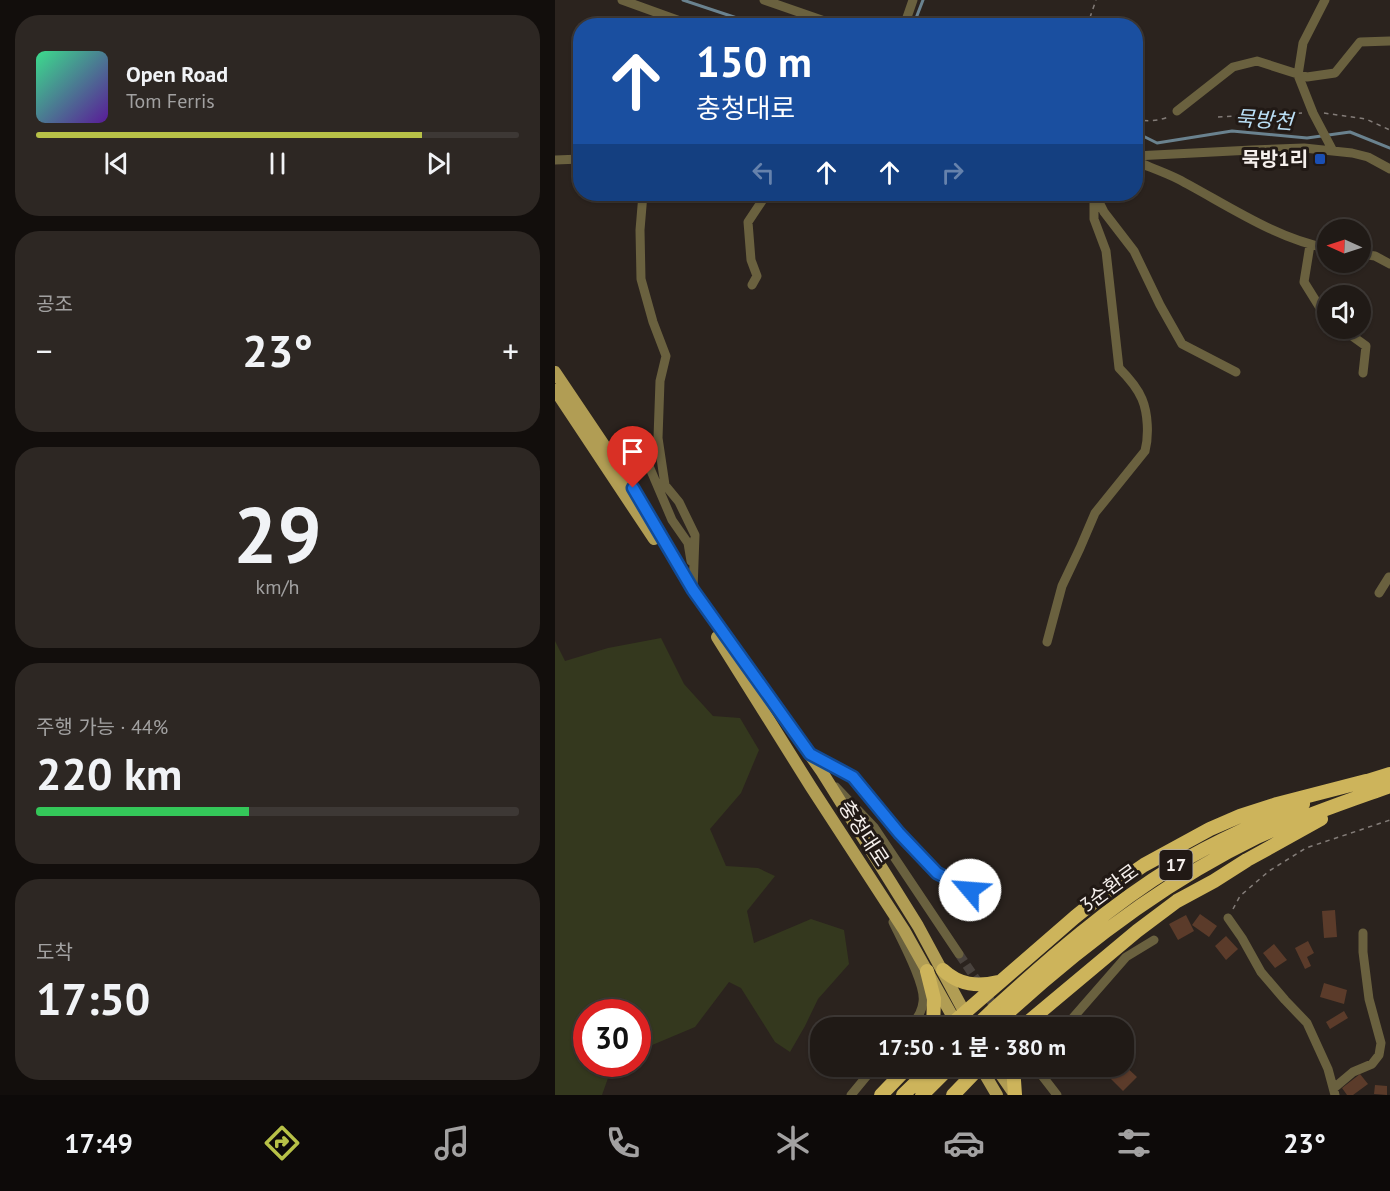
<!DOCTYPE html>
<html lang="ko">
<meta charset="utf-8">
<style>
:root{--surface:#201a16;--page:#2d2723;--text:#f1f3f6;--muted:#a2a1a1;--line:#3d3835;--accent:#b7c147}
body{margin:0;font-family:"PT Sans","Noto Sans KR",sans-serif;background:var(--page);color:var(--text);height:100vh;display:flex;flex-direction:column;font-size:22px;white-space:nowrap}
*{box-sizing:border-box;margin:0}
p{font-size:20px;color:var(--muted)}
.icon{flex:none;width:33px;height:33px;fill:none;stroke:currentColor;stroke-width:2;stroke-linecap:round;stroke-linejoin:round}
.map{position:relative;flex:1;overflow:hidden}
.sheet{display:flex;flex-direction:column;gap:15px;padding:15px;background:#120e0c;width:555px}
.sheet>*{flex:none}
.hud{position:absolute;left:18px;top:18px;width:570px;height:183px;border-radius:24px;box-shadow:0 2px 4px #0004,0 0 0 2px var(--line);background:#1a4fa0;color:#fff;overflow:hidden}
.needle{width:39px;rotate:273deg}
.fabs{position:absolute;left:762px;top:219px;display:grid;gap:12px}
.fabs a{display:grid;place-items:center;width:54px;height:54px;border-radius:50%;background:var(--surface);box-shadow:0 2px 4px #0004,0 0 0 2px var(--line);font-size:30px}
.speed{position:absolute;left:18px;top:999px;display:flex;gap:12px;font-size:30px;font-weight:700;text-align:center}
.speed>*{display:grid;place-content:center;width:78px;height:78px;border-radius:50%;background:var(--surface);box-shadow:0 2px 4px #0004,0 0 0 2px var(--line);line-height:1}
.speed .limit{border:9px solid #d22;background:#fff;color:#111}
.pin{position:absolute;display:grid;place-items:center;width:51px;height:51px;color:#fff;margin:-62px -26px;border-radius:50% 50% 50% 0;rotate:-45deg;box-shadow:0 0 6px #0007}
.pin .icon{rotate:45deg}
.me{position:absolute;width:66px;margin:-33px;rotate:297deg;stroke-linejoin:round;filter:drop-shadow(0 0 4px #0008)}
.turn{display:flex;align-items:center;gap:21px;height:126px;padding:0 24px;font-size:27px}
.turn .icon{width:78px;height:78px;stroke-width:2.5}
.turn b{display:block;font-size:42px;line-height:51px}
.lanes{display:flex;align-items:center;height:57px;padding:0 24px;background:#0003;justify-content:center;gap:30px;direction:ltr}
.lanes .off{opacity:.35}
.big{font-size:45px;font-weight:700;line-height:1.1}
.sheet .tile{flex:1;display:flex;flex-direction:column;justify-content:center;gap:9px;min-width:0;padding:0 21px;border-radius:24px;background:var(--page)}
.sheet .dial{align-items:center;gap:0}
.dial b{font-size:78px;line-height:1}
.song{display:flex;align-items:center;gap:18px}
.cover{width:72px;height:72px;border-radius:9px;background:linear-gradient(135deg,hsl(150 70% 55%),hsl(270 70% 35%))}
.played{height:6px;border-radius:3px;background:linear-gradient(90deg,var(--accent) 80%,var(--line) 80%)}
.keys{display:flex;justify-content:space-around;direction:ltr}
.heat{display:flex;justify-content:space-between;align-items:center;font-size:33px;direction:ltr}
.charge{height:9px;border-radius:4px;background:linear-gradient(90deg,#34c759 44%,var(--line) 0)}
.trip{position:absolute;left:255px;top:1017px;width:324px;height:60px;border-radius:24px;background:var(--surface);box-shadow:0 2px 4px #0004,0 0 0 2px var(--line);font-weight:700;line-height:60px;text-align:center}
.menu{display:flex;height:96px;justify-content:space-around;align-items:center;background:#0d0a09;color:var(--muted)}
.menu .icon{width:42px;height:42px}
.menu .on{color:var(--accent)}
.menu b{font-size:27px;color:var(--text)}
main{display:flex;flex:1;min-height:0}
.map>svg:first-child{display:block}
.green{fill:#34381e}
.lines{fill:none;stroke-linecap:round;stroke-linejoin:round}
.stream{stroke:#6a828f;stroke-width:3}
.building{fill:#5b3b2a}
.minor-tunnel{stroke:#49423d;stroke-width:9;stroke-dasharray:9 4.5;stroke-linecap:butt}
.path{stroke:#837c78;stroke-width:1.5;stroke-dasharray:4.5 4.5;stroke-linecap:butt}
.minor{stroke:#6a613f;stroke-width:9}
.major{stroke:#b19d54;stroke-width:12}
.highway{stroke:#cdb45b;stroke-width:14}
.highway-bridge{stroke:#cdb45b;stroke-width:14}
.route-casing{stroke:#114b97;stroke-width:15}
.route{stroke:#1a73e8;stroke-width:10}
.transit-dot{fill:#1a4fb4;stroke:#211915;stroke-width:2}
.labels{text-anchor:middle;stroke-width:6;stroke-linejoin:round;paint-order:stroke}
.shield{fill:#211915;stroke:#b5afac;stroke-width:1.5}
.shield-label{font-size:18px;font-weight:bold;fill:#f5efec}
.poi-label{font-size:20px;font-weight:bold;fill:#f5efec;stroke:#211915;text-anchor:end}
.street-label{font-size:20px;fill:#f5efec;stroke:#211915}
.water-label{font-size:21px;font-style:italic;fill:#bbe0f7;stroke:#211915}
</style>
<main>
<section class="sheet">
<div class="tile">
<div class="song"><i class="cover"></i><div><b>Open Road</b><p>Tom Ferris</p></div></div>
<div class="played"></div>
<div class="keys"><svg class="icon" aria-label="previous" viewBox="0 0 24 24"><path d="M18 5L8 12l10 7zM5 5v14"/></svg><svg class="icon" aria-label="pause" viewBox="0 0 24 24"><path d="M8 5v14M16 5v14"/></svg><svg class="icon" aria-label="next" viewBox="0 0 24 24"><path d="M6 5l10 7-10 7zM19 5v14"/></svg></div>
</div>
<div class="tile"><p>공조</p>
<div class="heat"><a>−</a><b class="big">23°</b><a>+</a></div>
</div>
<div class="tile dial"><b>29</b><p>km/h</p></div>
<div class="tile"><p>주행 가능 · 44%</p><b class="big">220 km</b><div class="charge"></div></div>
<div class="tile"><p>도착</p><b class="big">17:50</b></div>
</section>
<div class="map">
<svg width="835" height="1095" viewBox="0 0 835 1095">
<rect width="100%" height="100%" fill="#2b231e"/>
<path class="green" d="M106 638 129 684 158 716 185 718 204 750 186 793 155 829 171 866 203 868 220 876 192 911 199 943 256 919 289 930 294 964 263 999 250 1026 235 1052 220 1042 186 988 174 982 140 1027 83 1051 82 1012H32V1064H58L47 1095H0V641L10 661 53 648Z"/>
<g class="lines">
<path class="stream" d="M128 0 206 26
M358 26 368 0
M580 132 602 143 677 131 752 138 795 132 835 148"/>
</g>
<path class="building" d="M780 910 782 937 769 938 767 911Z
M645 914 662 926 654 937 637 925Z
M631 915 639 931 623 940 614 924Z
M671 936 683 949 671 960 660 946Z
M753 941 759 953 752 957 756 966 750 969 740 948Z
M719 944 732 960 720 968 708 953Z
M769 983 792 990 789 1004 765 997Z
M789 1011 793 1018 775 1029 771 1022Z
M568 1064 582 1077 568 1091 543 1066H568Z
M805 1074 813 1084 798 1095H792L787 1088Z
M820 1085 832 1086V1095L819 1094Z"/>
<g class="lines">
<path class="minor-tunnel" d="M404 954 454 1028"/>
<path class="path" d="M532 26 541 0
M769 113 811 119 835 130
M663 117 747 113
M580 119C590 122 606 121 615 116
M678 909 685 896 714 871 751 848 835 820"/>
<path class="minor" d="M67 0 139 26
M209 0 284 26
M770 0 748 43 743 75 758 113 778 151
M349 26 358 0
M622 111 678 67 702 61 752 77 780 73 805 42 835 41
M580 156 697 150 749 148 797 153 813 157 835 169
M0 160 26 159
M580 161C594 167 609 172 623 179 669 203 721 239 772 248
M88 194 85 230 86 279 98 322 111 356 105 381 103 438 110 485 124 502 140 535 138 590
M540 194 549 212 579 251 605 305 627 344 681 372
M755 245 749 282 772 319
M806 254 820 256 835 264
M197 285 202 276 196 260 193 222 207 201 208 194
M786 328 811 346 808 373
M94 466 117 520 133 543 136 561
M824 593 834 577 835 578
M492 642 507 586 525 548 540 513 590 451C594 436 593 413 587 399 582 387 573 377 564 368L551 251 539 219V194
M257 755 298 777 344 833 382 873 415 890
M281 787 319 827 404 954
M673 918 687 938 706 972 730 1000 752 1023 773 1069 780 1095
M338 922C346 939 371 985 368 1002 367 1013 361 1019 355 1028
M509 1028 571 957 599 940
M488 1066 485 1073 502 1095
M779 1088 798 1072 817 1064 824 1055 826 1043 814 999 808 952V933
M296 1095 320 1066"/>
<path class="major" d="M0 372 78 488 138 590 267 772 363 926 418 1028
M0 390 99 539
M162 637 256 787 349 930 404 1028
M425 1066 442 1095
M440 1066 460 1095"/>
<path class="highway" d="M803 784 835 774
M388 970C404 985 422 987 443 982
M372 971 379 999 378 1028
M439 1009C496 957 554 906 621 865 661 841 705 822 748 804
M446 1019C523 948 607 883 702 837 745 817 790 802 835 786
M392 1028 520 917 561 884 589 865 655 829 685 816 722 804 811 781
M466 1028 582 931 622 901 659 881 692 860 766 819
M458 1066 460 1095
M326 1095 354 1066
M348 1095 378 1066
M367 1095 396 1066
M398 1095 426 1066"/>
<path class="highway-bridge" d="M419 1028 439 1009
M437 1028 446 1019"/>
</g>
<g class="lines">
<defs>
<path id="route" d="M78 488 138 590 255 754 298 777 344 833 382 873 415 890"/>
</defs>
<use href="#route" class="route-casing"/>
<use href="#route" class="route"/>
</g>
<rect class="transit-dot" x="759" y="153" width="12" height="12" rx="3"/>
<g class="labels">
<rect class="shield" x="604.5" y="850" width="33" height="30" rx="4.5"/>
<g class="shield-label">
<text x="621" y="871">17</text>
</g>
<g class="poi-label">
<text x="753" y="166">묵방1리</text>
</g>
<g class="street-label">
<text transform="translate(309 833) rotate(57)" y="7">충청대로</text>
<text transform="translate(554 888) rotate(-36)" y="7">3순환로</text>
</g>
<g class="water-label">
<text transform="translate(709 120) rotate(4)" y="7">묵방천</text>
</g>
</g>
</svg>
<div class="fabs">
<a><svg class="needle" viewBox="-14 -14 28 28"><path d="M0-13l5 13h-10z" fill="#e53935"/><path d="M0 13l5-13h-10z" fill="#a2a1a1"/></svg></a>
<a><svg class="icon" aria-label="sound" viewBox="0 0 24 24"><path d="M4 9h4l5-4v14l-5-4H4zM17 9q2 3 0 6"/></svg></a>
</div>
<div class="speed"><div class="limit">30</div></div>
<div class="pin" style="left:78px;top:488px;background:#d93025"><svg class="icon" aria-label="arrive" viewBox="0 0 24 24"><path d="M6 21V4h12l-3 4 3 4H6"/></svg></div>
<svg class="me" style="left:415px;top:890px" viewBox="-20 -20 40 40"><circle r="19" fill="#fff"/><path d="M0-13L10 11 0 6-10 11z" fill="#1a73e8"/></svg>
<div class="trip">17:50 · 1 분 · 380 m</div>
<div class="hud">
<div class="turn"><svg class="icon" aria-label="ahead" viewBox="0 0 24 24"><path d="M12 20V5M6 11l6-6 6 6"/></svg><div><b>150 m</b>충청대로</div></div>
<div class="lanes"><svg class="icon off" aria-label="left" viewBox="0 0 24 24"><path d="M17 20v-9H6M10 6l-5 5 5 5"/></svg><svg class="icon" aria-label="ahead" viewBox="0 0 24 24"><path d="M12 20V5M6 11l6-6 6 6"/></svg><svg class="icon" aria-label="ahead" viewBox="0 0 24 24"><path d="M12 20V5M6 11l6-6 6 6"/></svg><svg class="icon off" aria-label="right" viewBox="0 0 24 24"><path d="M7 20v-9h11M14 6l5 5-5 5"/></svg></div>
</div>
</div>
</main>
<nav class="menu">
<b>17:49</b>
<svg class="icon on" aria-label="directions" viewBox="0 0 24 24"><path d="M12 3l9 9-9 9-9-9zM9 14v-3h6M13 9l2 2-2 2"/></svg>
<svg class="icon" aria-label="music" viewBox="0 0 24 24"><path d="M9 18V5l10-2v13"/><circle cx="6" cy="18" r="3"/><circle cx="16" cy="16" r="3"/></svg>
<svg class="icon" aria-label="phone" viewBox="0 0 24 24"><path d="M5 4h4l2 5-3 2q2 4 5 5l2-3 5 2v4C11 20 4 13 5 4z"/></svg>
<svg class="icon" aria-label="climate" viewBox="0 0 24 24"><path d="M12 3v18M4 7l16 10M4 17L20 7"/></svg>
<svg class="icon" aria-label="car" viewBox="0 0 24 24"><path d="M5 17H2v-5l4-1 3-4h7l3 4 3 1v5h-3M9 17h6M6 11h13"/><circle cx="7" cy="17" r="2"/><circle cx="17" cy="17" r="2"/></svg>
<svg class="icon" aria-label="filters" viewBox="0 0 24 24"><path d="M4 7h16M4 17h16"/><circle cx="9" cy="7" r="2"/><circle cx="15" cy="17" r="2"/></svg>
<b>23°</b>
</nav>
